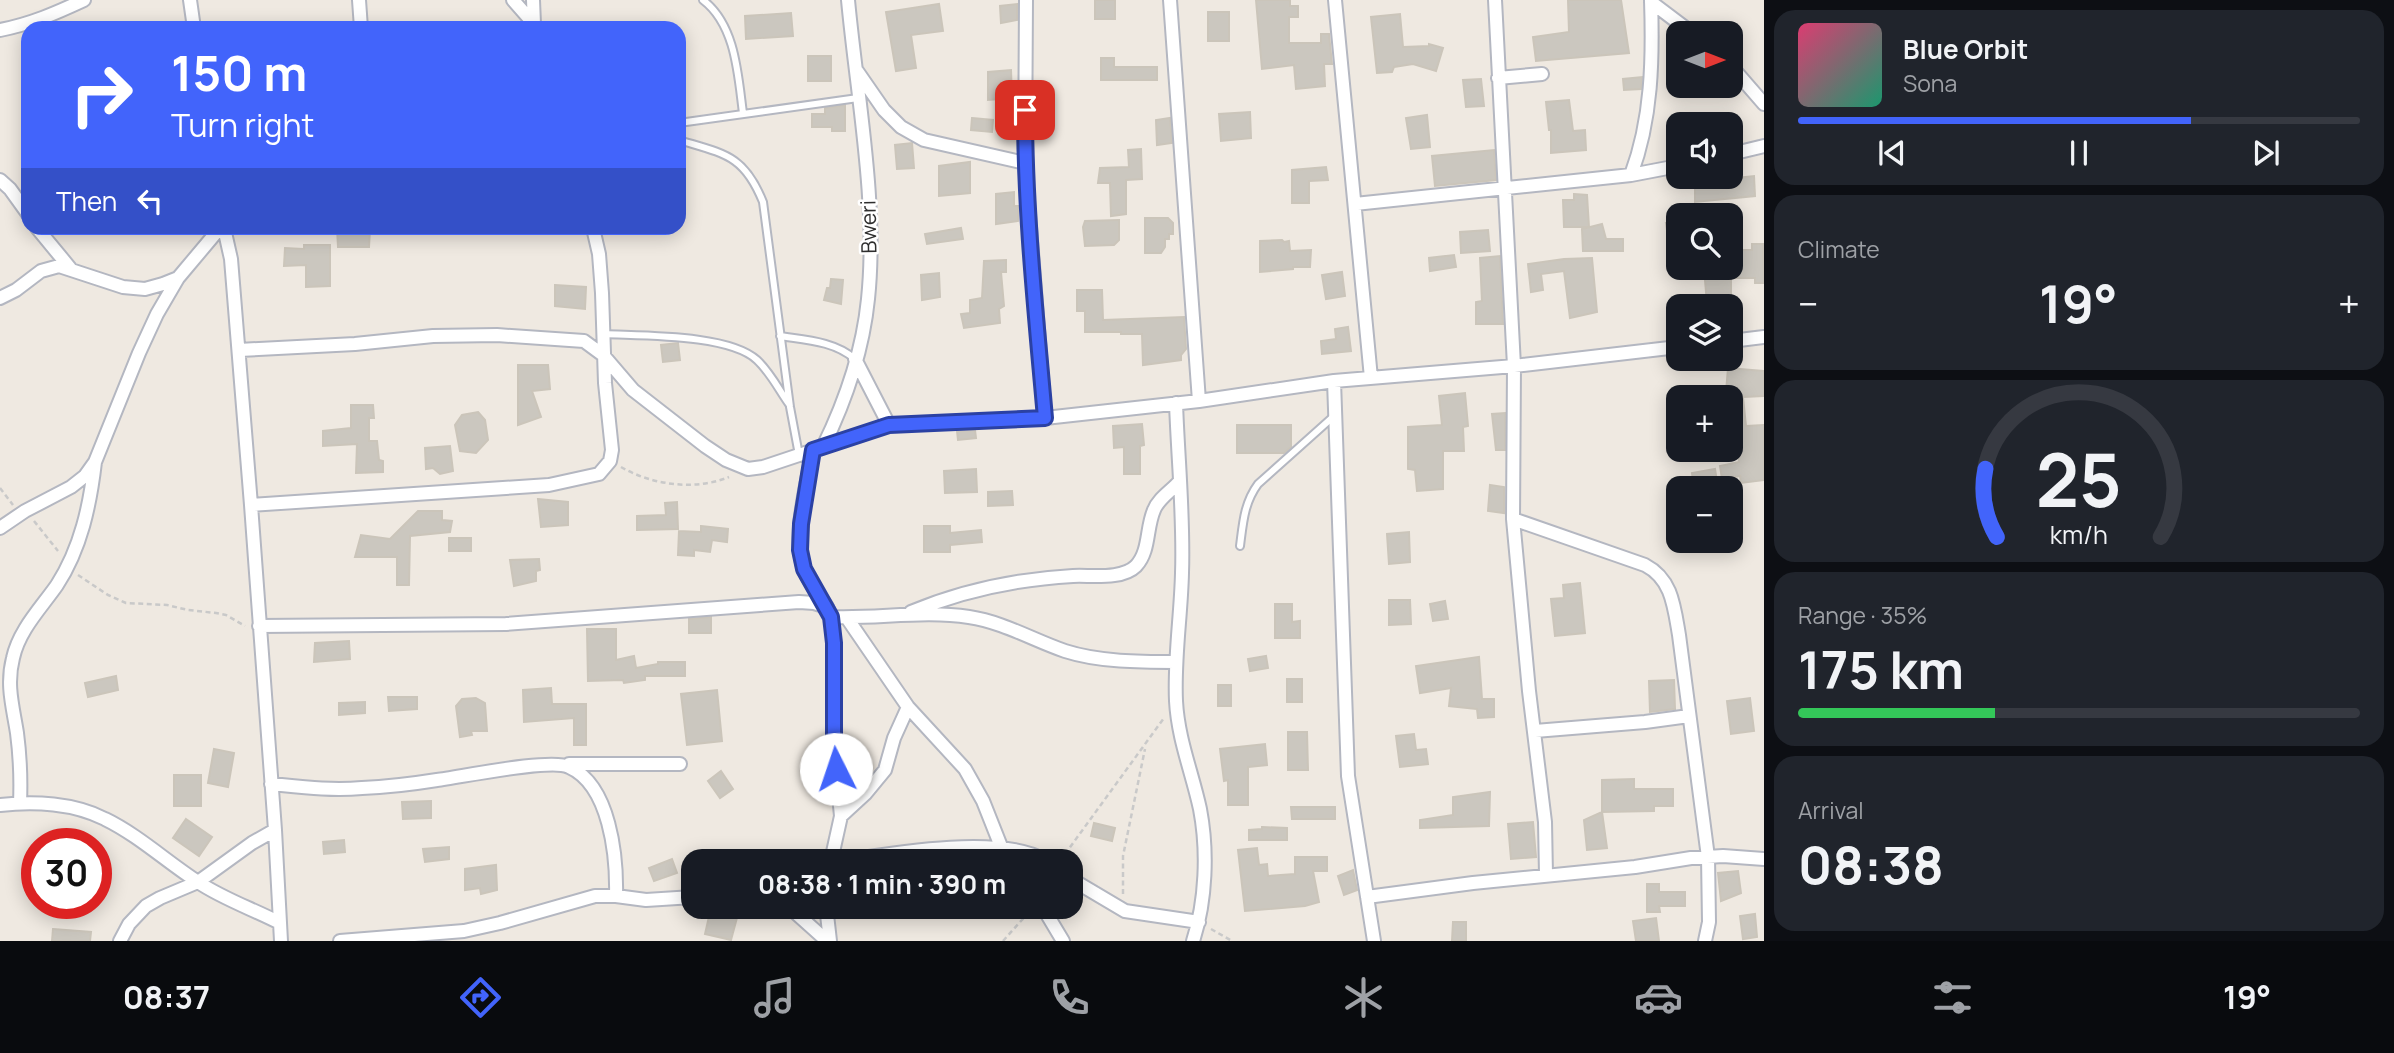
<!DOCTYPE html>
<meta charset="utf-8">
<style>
:root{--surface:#171b24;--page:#20242c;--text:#f1f3f6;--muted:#9ea1a6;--line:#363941;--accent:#4264fb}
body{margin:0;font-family:Manrope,sans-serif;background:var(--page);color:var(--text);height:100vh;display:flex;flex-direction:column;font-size:26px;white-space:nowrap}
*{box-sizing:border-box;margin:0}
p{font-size:23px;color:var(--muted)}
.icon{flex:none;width:38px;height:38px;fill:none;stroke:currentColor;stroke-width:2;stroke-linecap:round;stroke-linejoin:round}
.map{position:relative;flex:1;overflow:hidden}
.side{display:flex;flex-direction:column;gap:10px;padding:10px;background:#0d0f14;width:630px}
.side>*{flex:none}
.hud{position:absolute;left:21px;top:21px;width:665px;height:214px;border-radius:21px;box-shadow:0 4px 18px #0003;background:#4264fb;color:#fff;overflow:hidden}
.needle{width:46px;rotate:90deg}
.tools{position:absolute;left:1666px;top:21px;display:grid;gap:14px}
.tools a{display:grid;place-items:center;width:77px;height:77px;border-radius:14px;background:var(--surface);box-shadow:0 4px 18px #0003;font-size:35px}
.speed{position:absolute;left:21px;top:828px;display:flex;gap:14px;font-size:35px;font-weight:700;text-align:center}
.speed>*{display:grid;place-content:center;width:91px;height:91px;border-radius:50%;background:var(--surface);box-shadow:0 4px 18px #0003;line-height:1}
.speed .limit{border:10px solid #d22;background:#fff;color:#111}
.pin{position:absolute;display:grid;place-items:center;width:60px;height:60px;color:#fff;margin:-30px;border-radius:14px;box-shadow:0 4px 10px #0006}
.me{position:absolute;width:77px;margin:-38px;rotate:356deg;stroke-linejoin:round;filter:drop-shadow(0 0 5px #0008)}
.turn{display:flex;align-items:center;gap:24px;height:147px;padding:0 35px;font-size:32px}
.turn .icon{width:91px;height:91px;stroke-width:2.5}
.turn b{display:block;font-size:49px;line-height:60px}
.then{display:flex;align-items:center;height:66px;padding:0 35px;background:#0003;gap:14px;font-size:26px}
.big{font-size:52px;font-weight:700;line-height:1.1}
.side .card{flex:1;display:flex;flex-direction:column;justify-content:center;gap:10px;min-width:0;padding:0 24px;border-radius:21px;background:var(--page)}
.side .dial{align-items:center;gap:0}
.dial svg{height:182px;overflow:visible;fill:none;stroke:var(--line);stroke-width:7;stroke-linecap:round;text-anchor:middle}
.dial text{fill:var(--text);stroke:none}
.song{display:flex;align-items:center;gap:21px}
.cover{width:84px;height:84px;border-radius:10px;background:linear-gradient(135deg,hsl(340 70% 55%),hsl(160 70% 35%))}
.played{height:7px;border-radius:4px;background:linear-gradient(90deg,var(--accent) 70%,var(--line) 70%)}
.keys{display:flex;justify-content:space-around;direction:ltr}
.heat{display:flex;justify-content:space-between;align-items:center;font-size:38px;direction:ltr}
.charge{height:10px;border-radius:5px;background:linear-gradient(90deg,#34c759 35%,var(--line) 0)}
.trip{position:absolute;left:681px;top:849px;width:402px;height:70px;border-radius:21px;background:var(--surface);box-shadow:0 4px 18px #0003;font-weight:700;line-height:70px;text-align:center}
.tab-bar{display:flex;height:112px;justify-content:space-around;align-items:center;background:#090b0e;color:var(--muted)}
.tab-bar .icon{width:49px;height:49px}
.tab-bar .current{color:var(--accent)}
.tab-bar b{font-size:32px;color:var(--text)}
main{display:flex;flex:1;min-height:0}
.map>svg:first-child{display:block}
.building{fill:#cbc7bf;stroke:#cbc5ba;stroke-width:2}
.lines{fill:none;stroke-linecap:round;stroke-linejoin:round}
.service-casing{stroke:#b4b7c1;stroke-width:10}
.minor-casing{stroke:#b4b7c1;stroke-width:16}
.path{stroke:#c9c9c9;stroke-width:2.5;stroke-dasharray:5 3.5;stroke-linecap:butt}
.service{stroke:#fff;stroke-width:6}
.minor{stroke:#fff;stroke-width:12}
.route-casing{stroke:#2b41a3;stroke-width:18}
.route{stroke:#4264fb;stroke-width:12}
.labels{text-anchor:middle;stroke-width:5;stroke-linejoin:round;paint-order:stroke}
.street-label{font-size:21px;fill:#2e2e2e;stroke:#fff}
</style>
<main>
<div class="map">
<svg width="1764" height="941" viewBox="0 0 1764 941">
<rect width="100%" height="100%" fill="#efe9e1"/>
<path class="building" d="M1095 0H1115V19H1095Z
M1256 0H1290V6H1298V17H1289V43H1321V34H1329L1332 64H1324L1325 86 1296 89 1294 65 1262 69Z
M1568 0H1621L1629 53 1536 61 1533 37 1569 32Z
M939 4 943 31 911 35 916 68 896 71 886 12Z
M1017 4V20L1001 23 1000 6Z
M1208 12H1229V41H1208Z
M791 13 793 36 746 39 745 16Z
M1400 14 1403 47 1429 46V44L1443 48 1436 71 1413 64 1394 67 1392 72 1377 73 1371 17Z
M808 56H831V81H808Z
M1101 58H1114V67H1157V80H1101Z
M1011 70 1012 98 988 100V72Z
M1642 77 1641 89 1624 90 1623 79Z
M1481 79 1484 106 1466 107 1463 80Z
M1569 100 1573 131 1585 130 1586 150 1551 153V130H1549L1546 102Z
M845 105V131H832V127H812V114H825V108Z
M1250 112 1251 138 1221 141 1219 114Z
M1427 115 1430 147 1411 149 1406 118Z
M972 118 993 120 992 132 971 130Z
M1170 118 1172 143 1157 145 1156 120Z
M912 143 914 168 897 169 895 145Z
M1141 149 1142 179 1126 180V214L1111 216 1110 183H1098L1100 168 1129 167 1128 150Z
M1494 150 1496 180 1435 186 1432 156Z
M970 162V193L939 196V166Z
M1326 167 1328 180 1309 181V203H1292V170Z
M1754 176 1755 196 1695 202V183L1727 181V179Z
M1014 192V206H1018V221L996 224V194Z
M1574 194 1587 195 1589 227H1564L1563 200H1574Z
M1145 218H1168L1173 223V234H1169V239H1165V247L1161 253H1145Z
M1119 220V240L1114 245 1085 246 1083 227 1085 221Z
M1678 222V259L1671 260 1666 223Z
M1602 224 1606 239H1623V251H1583L1582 229Z
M337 228 370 229 369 247H338Z
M961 228 963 239 927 244 925 234Z
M1488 230 1490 251 1461 253 1460 232Z
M1282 240 1284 242 1289 241 1290 251 1311 250 1310 267H1293V269L1260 272V241Z
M1752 244H1763L1764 283H1755V278H1734L1733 250H1752Z
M304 245H330V286L306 287V265L284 266 285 248 304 249Z
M1454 255 1456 267 1430 271 1429 258Z
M1500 256 1503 324H1476V302L1482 301 1480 258Z
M1592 258 1597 312 1570 318 1564 271 1541 274 1543 290 1531 292 1528 264 1564 259Z
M1006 260V272H1001L1004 306 999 309 1000 323 964 328 961 314 970 313V300L982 298 984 261Z
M1704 268H1731V297L1707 304Z
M1342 272 1345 296 1326 299 1322 275Z
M939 273 940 297 922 300 921 275Z
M831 279 843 280 841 304 824 300 827 288H830Z
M555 285 586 287 585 309 555 306Z
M1077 290H1102L1103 320 1184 317 1186 349 1181 355V360L1143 365 1142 334H1121V332H1085V311H1077Z
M1348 327 1351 351 1322 354 1321 341 1336 339 1335 329Z
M678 343 680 360 663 362 661 345Z
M518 365H548L550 389 532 391 541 417 518 425Z
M1728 368 1764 371V396L1743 397 1746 426 1764 425V480L1741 483 1740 476 1722 479 1720 466 1739 462 1736 429H1731V392H1726Z
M1465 393 1468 426 1463 427 1464 451H1443V489L1417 491 1415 470 1408 469V427L1442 425 1439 396Z
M351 405H373L374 418H369V441H377L379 460 383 461V472L356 473 357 444 323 446V431L351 428Z
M478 412 485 420 488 440 476 453 460 451 455 425 462 415Z
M1505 413V450H1496L1492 414Z
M1142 424 1144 445 1140 446V474H1124V447L1114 448 1113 426Z
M1237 425H1291V447L1284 453H1237Z
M975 430 976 438 958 440 957 431Z
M450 446 453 471 440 474 433 468 426 469 425 448Z
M976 469 977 492 945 493 944 471Z
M1715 469 1718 488H1694L1692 473Z
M1490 485 1504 487V513L1488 511Z
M1012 491 1013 505 988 506V492Z
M538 499 568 502V525L541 527Z
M677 502 678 529 637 530V516L666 515 665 503Z
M418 511H442V520L452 521 450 532 410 536 409 585H397V557H355L361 535 390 539Z
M701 526 728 529 727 542 712 540 710 552 694 550V556L678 555 679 531 701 532Z
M924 526H950V533L981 530 982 542 950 545V552H924Z
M1409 532 1410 562 1389 564 1387 534Z
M449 538H471V551H449Z
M539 559 540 570 536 571V581L514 586 510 560Z
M1580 583 1585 633 1555 636 1551 599 1564 598 1563 585Z
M1389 600H1410L1411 624 1389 625Z
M1445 601 1448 619 1433 621 1430 604Z
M1275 604H1292V622L1300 621V638H1275Z
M711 617V633H689V619Z
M587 629H616V660L634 656 636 668 658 664V662H685V676H645V680L624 683 623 680 588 681Z
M349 641 350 659 314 662 315 643Z
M1266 656 1268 668 1250 671 1248 659Z
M1479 657 1482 699H1494V717L1478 718 1477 709 1449 706 1451 688 1420 693 1416 666Z
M116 676 118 690 88 697 85 683Z
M1287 679H1302V702H1287Z
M1674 680 1675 709 1650 712 1649 681Z
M1218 685H1231V706H1218Z
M551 688 552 704H586V745H574V718L524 722 523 690Z
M717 690 722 741 687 745 681 694Z
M388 697H417V709L389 711Z
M476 698 485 703 487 731H471L472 735 460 737 456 706 462 699Z
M1750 698 1754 731 1731 734 1727 701Z
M365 702V713L339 715V703Z
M1288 732H1307L1308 770H1288Z
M1414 734 1416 750 1426 749 1428 764 1400 767 1396 736Z
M1265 744 1267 765 1248 767V805H1228V780L1224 781 1220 749Z
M214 749 234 753 228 787 208 783Z
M721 771 733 789 720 798 708 781Z
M174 775H201V806H174Z
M1634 779V789H1673V806H1654V811L1602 812V780Z
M1490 792 1489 826 1420 828V820L1453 815V797Z
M431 801V818L403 819 402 802Z
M1291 807H1335V819H1292Z
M1602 812 1607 848 1587 850 1584 820Z
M186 819 212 837 199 856 173 838Z
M1533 822 1536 857 1511 859 1508 824Z
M1094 823 1115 828 1112 841 1091 836Z
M1262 827 1287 828V840H1249V830L1262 829Z
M344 840 345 852 324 854 323 842Z
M449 847V859L425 862 423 849Z
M1257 848 1259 865 1267 864 1268 876 1295 874V857H1327V871H1313L1319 902 1305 906 1245 911 1238 850Z
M672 859 677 873 654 881 649 868Z
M496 865 497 890 481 894 480 888 465 890V869Z
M1353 870 1357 890 1344 895 1338 876Z
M1738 871 1741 893 1721 901 1718 873Z
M1647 884H1659V892H1685V906H1659L1660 912H1647Z
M711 908 738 914 731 940 705 934Z
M1755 914 1757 937 1743 939 1740 916Z
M1656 918 1659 941H1636L1633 921Z
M1453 922H1466V941H1452Z
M53 929 91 932 90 941H52Z"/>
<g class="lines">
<defs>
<path id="service" d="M703 0C736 25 738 76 743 113
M679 123 858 98
M679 140C725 154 744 155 763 202L790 407 799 455
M604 334C642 336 729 334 757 360 770 372 779 390 789 404
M780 336C806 340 834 341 855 359
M1240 546C1243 523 1244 503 1258 484L1334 416"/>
<path id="minor" d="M190 0 194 28
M359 0 361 28
M513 0 534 24
M533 0 534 24
M1026 0 1025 163 1045 418
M1170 0 1199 401
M1335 0 1371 378
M1495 0 1514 366 1513 519 1529 691 1545 822 1546 875
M1651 2 1692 33
M0 30C31 24 56 13 84 0
M1731 66 1764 104
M857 71 884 110 901 127 924 140 1025 163
M1498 78 1542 74
M1731 154 1764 146
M1631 175C1652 119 1653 59 1651 0
M0 180 10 189 28 214
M1355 204 1631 175 1678 166
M37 228 70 268
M224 228 231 259 251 505 275 830 281 941
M0 298 16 290 41 271 59 266 123 287 145 289 163 284 178 278 220 228
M1731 341 1764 337
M239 350 355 344 433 336 497 335 584 341 603 355 633 390 705 446 726 460 748 469 763 467 889 425 1045 418 1199 401 1334 381 1514 366 1678 347
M855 359 889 425
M1334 381 1348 776 1374 941
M1176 403C1178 460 1184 517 1182 573 1181 616 1174 658 1176 701 1178 739 1192 772 1200 809 1208 851 1206 901 1193 941
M823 447C845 402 863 349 868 299 878 203 857 96 848 0
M813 450C807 484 792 537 804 569 809 583 819 595 827 607
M251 505 549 485 599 474 610 461 612 450 605 383 602 293 599 254 593 228
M1513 519 1645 565C1672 579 1674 606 1679 635L1708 857 1709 922 1705 941
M0 528 25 511 71 487 85 476 95 462 139 353 157 314 178 278
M911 612C961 591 1019 579 1073 576 1091 575 1122 580 1136 566 1150 551 1146 528 1154 510 1158 499 1171 491 1179 482
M831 617C877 619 924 610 969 617 1003 622 1033 640 1065 651 1099 662 1140 662 1176 662
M847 618 908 707 965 769 983 801 1002 849 1011 861
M259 626 506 624 799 602 814 603 827 607 831 617 834 643V745L841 816 831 861
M1535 731 1645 722 1689 716
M569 764H680
M271 784C301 787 332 791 362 788 387 787 412 784 437 780 461 777 551 758 569 767 610 785 617 856 616 896
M20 803C21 779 20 756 17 733 13 707 6 685 13 658 19 630 41 608 57 585 81 548 90 505 95 462
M0 805C34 801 74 803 105 819 138 835 167 862 198 882 223 899 253 909 280 923
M841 816 866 793 885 770 894 738 908 707
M842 861C892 853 1004 834 1046 861
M1071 879 1125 911 1199 922
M1367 897 1473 883 1635 867 1691 858 1723 856 1764 859
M788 906 827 941
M826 906 830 941
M1042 906 1063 941
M120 941 129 924 146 906 160 898 198 882 252 843 275 830
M340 941 464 931 500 923 595 896H616L646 900 693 897"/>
</defs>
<use href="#service" class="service-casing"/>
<use href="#minor" class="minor-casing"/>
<path class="path" d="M621 467C652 485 695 491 729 477
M0 488 13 505
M34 521 58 551
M78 575 108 595 126 603 167 605 188 610 216 613 226 615 245 626
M1060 861 1164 718
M1123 894V856L1145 749
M1211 929 1232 941
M1003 941 1029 912"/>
<use href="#service" class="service"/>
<use href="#minor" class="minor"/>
</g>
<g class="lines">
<defs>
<path id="route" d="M836 769 834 746V643L831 617 804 569 800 550 801 524 813 450 889 425 1045 418C1036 315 1025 213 1025 110"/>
</defs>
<use href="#route" class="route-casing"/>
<use href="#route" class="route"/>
</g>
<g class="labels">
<g class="street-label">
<text transform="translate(869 227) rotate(-91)" y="7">Bweri</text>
</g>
</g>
</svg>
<div class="tools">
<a><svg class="needle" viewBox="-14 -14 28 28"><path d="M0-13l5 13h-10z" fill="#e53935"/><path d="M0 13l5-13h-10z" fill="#9ea1a6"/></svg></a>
<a><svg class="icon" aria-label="sound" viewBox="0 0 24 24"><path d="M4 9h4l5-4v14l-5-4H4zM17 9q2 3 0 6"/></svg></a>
<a><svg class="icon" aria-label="search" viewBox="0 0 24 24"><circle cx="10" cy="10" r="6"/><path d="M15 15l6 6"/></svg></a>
<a><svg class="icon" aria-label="layers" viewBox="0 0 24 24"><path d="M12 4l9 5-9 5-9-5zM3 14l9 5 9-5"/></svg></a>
<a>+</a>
<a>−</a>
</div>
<div class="speed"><div class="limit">30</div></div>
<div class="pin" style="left:1025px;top:110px;background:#d93025"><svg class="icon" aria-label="arrive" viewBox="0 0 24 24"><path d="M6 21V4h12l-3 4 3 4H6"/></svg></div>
<svg class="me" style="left:836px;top:769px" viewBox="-20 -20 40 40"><circle r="19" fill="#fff"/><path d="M0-13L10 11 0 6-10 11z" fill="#4264fb"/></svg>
<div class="trip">08:38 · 1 min · 390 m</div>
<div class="hud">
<div class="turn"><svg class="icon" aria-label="right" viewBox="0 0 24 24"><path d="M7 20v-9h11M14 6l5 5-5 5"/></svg><div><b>150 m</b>Turn right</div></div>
<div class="then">Then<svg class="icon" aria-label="left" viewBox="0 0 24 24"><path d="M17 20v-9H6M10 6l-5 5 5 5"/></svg></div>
</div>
</div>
<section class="side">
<div class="card">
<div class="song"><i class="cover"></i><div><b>Blue Orbit</b><p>Sona</p></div></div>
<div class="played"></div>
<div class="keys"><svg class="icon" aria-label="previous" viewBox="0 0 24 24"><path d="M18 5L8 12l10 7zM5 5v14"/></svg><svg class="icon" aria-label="pause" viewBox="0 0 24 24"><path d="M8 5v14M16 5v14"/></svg><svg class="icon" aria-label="next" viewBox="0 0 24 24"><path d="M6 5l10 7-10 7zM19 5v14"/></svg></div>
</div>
<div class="card"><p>Climate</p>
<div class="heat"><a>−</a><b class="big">19°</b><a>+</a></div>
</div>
<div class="card dial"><svg viewBox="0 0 100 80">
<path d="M14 69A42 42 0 1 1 86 69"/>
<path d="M14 69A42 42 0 0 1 9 39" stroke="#4264fb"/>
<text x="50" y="56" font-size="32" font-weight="700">25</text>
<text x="50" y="72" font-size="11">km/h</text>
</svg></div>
<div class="card"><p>Range · 35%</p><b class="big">175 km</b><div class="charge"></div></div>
<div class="card"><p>Arrival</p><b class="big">08:38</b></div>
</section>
</main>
<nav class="tab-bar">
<b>08:37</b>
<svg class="icon current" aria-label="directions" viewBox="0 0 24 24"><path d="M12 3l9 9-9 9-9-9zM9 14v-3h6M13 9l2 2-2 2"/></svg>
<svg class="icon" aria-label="music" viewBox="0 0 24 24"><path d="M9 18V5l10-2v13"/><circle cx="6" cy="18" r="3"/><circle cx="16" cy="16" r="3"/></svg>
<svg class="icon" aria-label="phone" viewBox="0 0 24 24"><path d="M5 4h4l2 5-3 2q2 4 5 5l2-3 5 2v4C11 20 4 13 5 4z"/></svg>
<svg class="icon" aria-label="climate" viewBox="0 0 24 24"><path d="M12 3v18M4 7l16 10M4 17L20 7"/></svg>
<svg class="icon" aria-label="car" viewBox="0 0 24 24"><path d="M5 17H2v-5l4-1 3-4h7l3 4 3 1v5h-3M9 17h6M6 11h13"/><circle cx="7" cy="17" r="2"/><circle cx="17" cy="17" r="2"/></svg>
<svg class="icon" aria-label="filters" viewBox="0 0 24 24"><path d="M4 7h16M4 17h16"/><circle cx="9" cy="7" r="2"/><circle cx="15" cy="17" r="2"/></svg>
<b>19°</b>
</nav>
